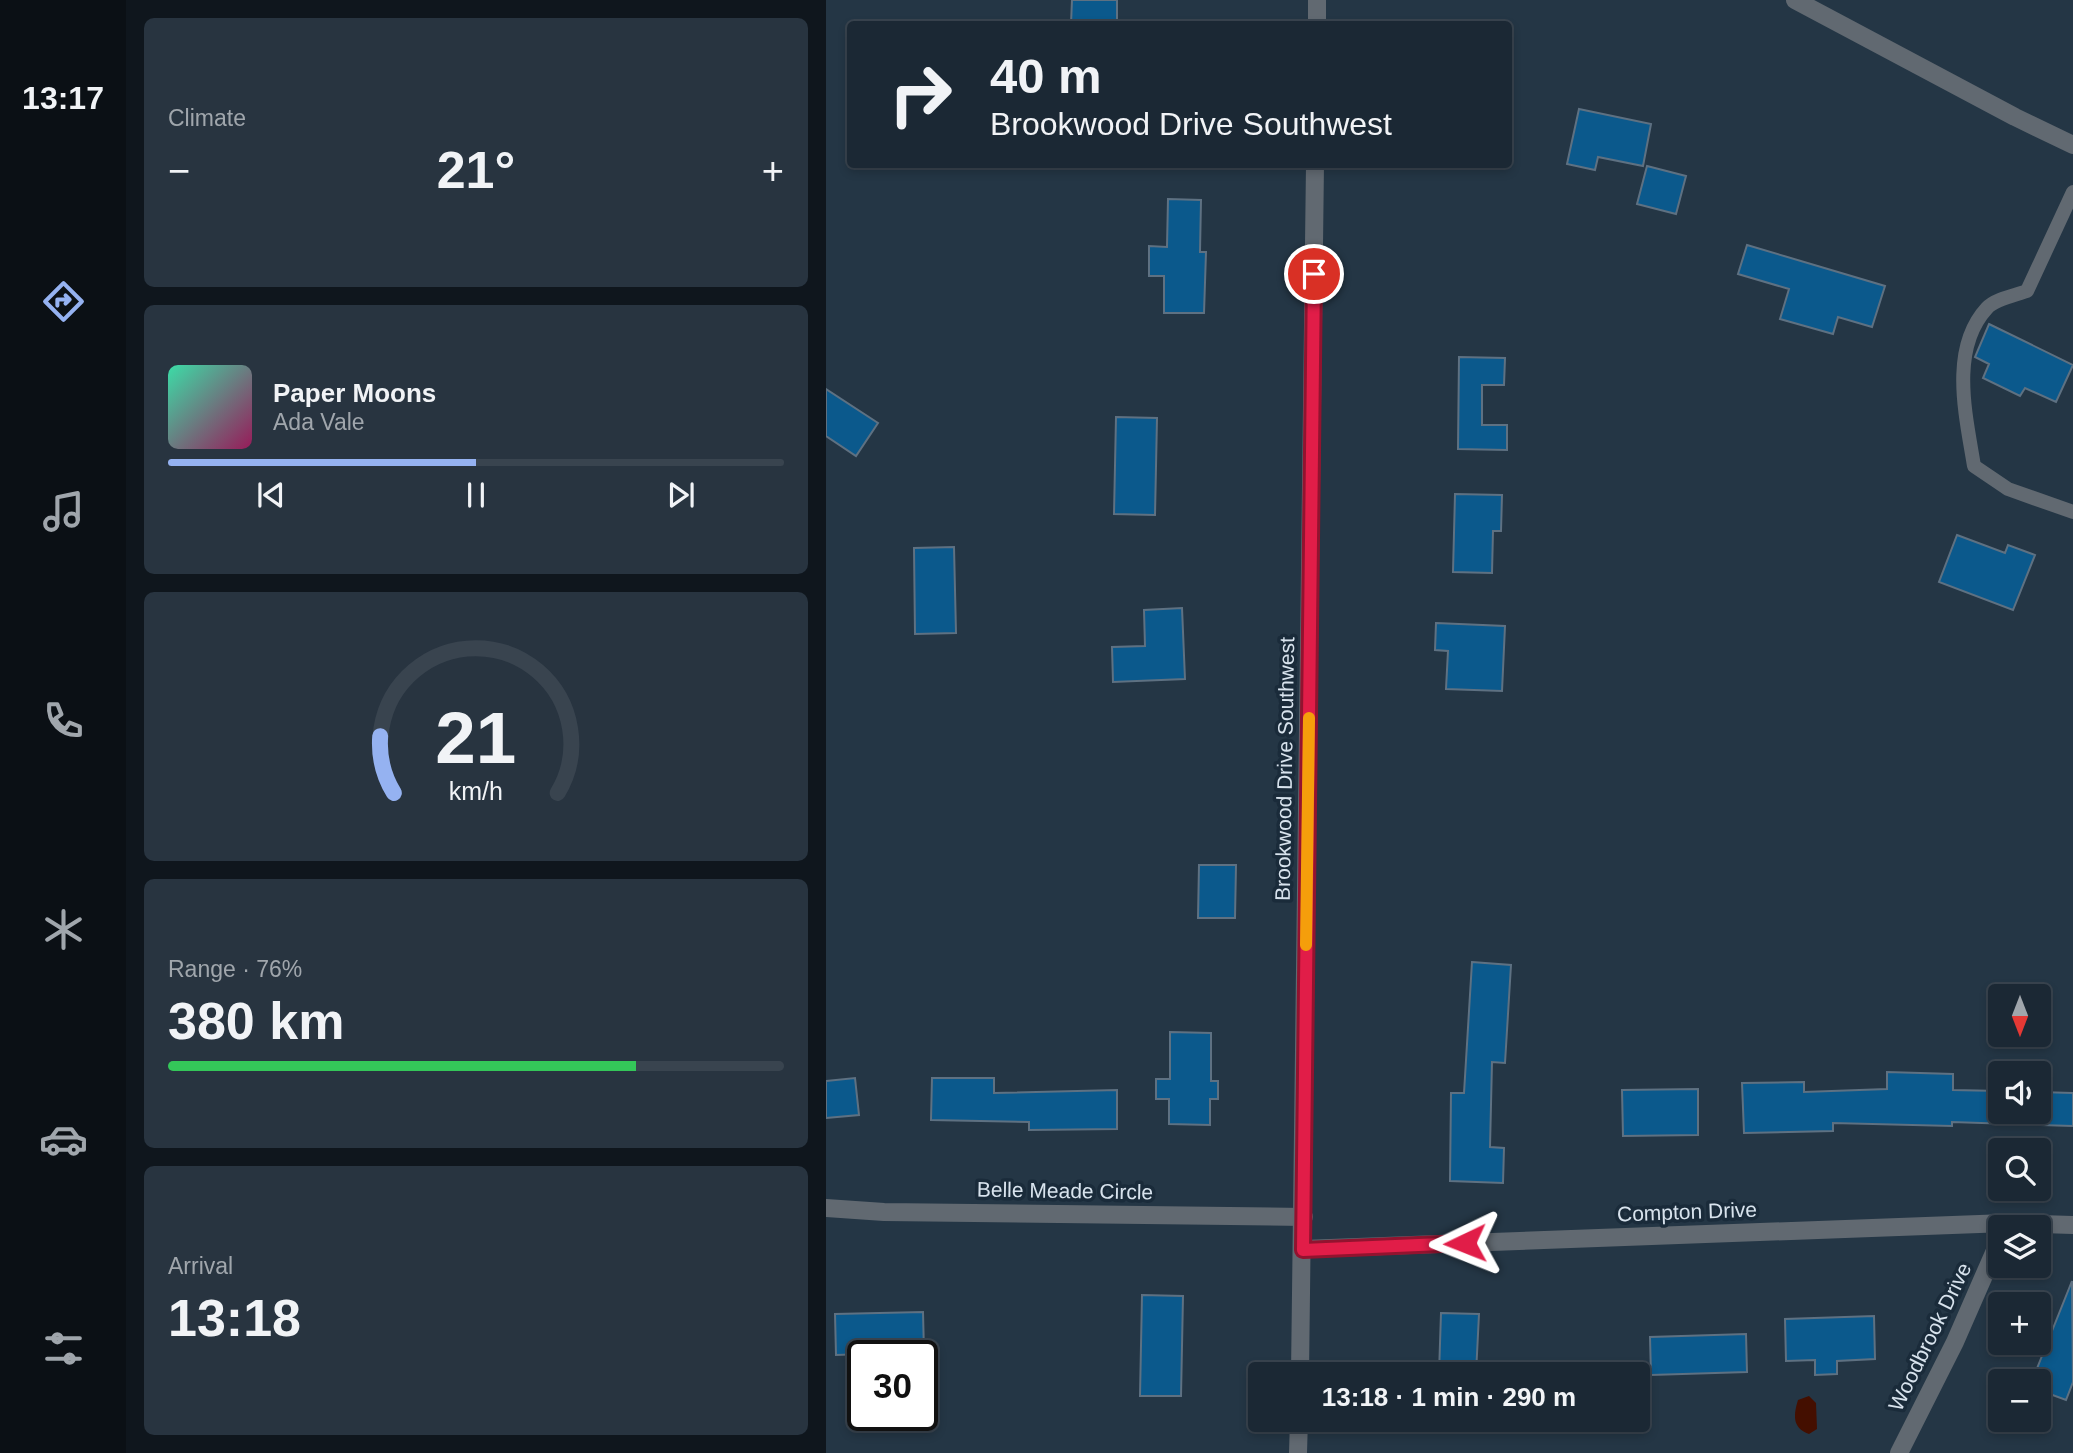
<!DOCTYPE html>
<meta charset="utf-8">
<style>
:root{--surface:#1b2834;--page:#283440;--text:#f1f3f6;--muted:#a0a6ac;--line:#39444f;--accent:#95b2f1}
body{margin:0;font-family:Arial,sans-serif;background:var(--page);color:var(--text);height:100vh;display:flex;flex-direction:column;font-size:26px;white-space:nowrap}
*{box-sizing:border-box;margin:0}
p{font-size:23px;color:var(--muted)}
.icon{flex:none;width:38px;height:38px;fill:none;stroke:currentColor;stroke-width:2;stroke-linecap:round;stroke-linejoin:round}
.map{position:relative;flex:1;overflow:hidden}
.panel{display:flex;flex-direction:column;gap:18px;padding:18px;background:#0f161d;width:700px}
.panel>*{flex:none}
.hud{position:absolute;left:21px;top:21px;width:665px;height:147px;border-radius:7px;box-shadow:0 4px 10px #0003,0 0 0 2px var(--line);background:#1b2834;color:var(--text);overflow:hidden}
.needle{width:46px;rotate:180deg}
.controls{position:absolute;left:1162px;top:984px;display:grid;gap:14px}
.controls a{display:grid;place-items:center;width:63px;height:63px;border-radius:7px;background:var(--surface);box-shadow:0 4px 10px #0003,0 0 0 2px var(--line);font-size:35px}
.speed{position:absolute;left:21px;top:1340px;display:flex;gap:14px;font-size:35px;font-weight:700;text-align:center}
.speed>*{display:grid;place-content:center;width:91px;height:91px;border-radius:50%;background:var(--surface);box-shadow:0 4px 10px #0003,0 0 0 2px var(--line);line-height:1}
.speed .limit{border:4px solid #111;border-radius:10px;background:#fff;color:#111}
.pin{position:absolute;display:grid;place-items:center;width:60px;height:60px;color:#fff;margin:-30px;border:4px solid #fff;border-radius:50%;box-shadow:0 2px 7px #0007}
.me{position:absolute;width:77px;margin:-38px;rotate:268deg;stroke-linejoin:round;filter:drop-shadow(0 0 5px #0008)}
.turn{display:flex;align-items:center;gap:24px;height:147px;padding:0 28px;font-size:32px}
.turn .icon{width:91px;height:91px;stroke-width:2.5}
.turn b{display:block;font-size:49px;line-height:60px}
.big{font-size:52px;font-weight:600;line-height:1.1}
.panel .tile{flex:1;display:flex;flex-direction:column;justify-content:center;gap:10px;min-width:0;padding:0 24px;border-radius:10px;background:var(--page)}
.panel .dial{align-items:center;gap:0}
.dial svg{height:182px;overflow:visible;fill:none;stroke:var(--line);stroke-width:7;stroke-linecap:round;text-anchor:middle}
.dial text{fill:var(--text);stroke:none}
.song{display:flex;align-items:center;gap:21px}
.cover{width:84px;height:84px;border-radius:10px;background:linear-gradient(135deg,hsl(160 70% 55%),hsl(330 70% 35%))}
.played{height:7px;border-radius:4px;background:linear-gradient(90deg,var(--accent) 50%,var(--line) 50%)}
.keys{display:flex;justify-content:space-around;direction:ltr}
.heat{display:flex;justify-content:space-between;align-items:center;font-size:38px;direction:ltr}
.charge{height:10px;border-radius:5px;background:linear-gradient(90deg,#34c759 76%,var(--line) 0)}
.trip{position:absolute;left:422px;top:1362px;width:402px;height:70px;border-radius:7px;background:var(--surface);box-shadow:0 4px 10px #0003,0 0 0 2px var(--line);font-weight:600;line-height:70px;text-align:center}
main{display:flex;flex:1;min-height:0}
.tab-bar{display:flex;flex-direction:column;width:126px;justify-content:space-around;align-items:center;background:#0b1015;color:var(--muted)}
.tab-bar .icon{width:49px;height:49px}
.tab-bar .active{color:var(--accent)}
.tab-bar b{font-size:32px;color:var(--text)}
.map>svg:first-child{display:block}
.water{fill:#440f00}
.building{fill:#0b598c;stroke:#5e7182;stroke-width:2}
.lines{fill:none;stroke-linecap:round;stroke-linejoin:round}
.service{stroke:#616971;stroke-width:14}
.minor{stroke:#616971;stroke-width:18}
.tertiary{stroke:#616971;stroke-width:18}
.route-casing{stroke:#92132f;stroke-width:18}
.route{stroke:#e11d48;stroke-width:12}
.slow{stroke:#f59e0b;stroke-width:12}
.labels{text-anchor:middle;stroke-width:7;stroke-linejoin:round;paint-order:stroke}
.street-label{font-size:21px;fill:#d8e3ed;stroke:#1a2b3a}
</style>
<main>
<nav class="tab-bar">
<b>13:17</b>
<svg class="icon active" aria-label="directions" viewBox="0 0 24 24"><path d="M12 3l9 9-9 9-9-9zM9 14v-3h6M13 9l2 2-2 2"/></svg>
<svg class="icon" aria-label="music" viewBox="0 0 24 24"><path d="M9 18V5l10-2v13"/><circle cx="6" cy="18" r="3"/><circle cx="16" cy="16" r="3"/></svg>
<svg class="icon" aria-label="phone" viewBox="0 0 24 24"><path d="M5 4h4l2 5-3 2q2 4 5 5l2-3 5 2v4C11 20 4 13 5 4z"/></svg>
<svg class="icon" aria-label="climate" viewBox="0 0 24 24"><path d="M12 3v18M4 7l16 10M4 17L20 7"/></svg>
<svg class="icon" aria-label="car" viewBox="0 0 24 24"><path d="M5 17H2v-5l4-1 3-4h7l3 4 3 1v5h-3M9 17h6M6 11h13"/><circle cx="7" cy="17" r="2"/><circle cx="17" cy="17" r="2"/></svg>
<svg class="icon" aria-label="filters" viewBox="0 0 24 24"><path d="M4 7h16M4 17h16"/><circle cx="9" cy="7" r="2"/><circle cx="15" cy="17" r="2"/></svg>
</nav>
<section class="panel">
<div class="tile"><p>Climate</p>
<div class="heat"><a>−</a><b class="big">21°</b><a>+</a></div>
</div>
<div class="tile">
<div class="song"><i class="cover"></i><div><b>Paper Moons</b><p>Ada Vale</p></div></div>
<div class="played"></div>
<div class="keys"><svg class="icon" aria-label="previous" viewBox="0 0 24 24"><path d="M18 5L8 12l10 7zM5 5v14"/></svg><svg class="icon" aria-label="pause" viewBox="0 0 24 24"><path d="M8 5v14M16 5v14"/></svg><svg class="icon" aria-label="next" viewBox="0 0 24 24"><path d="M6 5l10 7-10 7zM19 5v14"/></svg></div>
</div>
<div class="tile dial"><svg viewBox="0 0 100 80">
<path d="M14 69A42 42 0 1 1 86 69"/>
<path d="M14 69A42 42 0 0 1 8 44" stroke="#95b2f1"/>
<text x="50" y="56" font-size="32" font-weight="700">21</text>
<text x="50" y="72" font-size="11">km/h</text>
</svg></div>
<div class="tile"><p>Range · 76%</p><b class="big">380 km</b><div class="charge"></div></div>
<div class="tile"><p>Arrival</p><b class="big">13:18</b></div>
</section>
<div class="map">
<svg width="1247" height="1453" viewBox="0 0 1247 1453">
<rect width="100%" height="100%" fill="#243645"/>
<path class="water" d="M983 1396 990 1403 991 1429 983 1434C965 1428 968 1413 972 1400Z"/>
<path class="building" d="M246 0H291V24H245Z
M753 109 825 124 817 166 772 157 769 170 741 164Z
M821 166 860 176 850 214 811 204Z
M342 199 375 200 374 252H380L378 313H338V276H323V246L341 247Z
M921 245 1059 286 1046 327 1012 317 1007 334 954 319 963 289 912 274Z
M1163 324 1247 365 1230 402 1199 388 1194 396 1157 378 1163 364 1149 357Z
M633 357 679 358 678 385H656V425H681V450L632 449Z
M0 389 52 423 30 456 0 436Z
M290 417 331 418 329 515 288 514Z
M629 494 676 495 675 531H667L666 573 627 572Z
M1131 535 1179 553 1182 545 1209 555 1187 610 1113 582Z
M128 547 130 633 89 634 88 548Z
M356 608 359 679 287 682 286 647 319 646 318 610Z
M610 623 679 626 676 691 620 689 622 651 609 650Z
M373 865H410L409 918H372Z
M646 962 685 965 679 1063 666 1062 664 1147 678 1148 677 1183 624 1181 625 1093H638Z
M344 1032 385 1033V1081H392V1099H384V1125L343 1124V1099H330V1079H344Z
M1061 1072 1127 1074V1090L1174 1091V1111H1213V1092L1247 1093V1126L1126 1122V1126L1007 1123V1131L918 1133 916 1083 978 1082V1092L1061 1089Z
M29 1078 33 1115 0 1118V1081Z
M106 1078H168V1093L291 1090V1129L203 1130V1122L105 1120Z
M872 1089V1135L797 1136 796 1090Z
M1246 1281 1247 1382 1240 1400 1213 1390V1381H1206Z
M316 1295 357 1296 355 1396H314Z
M97 1312 98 1352 10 1355 9 1314Z
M615 1313 653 1314 650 1374H613Z
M1048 1316 1049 1359 1011 1361V1374L989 1375V1360L960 1361 959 1319Z
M920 1334 921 1372 825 1375 824 1337Z"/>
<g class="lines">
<path class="service" d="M1247 192 1201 291C1190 295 1169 299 1161 308 1123 349 1140 416 1148 466L1182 489 1247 512"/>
<path class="minor" d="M0 1208 58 1212 478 1217
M477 1249 1180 1223 1247 1225
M1073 1453 1129 1342 1174 1239"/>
<path class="tertiary" d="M969 0 1189 117 1247 145
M491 24V0
M474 1374 489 164
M472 1453 473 1419"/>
</g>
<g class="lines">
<defs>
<path id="route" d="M488 274 477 1250 639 1243"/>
</defs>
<use href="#route" class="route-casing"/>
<use href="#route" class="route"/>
<path class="slow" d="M480 945 483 718"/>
</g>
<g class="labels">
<g class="street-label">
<text transform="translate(459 769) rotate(-89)" y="7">Brookwood Drive Southwest</text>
<text transform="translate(239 1191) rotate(1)" y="7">Belle Meade Circle</text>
<text transform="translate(861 1212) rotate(-2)" y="7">Compton Drive</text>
<text transform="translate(1104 1337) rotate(-64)" y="7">Woodbrook Drive</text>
</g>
</g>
</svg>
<div class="controls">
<a><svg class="needle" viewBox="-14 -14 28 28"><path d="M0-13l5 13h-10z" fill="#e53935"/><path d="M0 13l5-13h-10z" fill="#a0a6ac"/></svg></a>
<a><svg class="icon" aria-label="sound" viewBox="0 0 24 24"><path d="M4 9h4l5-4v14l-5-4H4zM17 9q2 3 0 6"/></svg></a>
<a><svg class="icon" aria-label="search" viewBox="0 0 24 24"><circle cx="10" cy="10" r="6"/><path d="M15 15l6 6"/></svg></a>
<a><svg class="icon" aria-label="layers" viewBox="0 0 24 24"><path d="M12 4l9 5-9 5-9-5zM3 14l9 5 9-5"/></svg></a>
<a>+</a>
<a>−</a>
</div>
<div class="speed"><div class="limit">30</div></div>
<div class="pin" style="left:488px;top:274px;background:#d93025"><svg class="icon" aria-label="arrive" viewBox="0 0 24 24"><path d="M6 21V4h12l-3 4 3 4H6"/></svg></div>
<svg class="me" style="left:639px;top:1243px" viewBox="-20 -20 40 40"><path d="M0-17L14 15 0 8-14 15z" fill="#e11d48" stroke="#fff" stroke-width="4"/></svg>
<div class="trip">13:18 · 1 min · 290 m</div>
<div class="hud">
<div class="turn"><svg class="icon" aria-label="right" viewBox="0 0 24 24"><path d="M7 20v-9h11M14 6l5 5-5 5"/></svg><div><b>40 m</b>Brookwood Drive Southwest</div></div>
</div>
</div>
</main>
